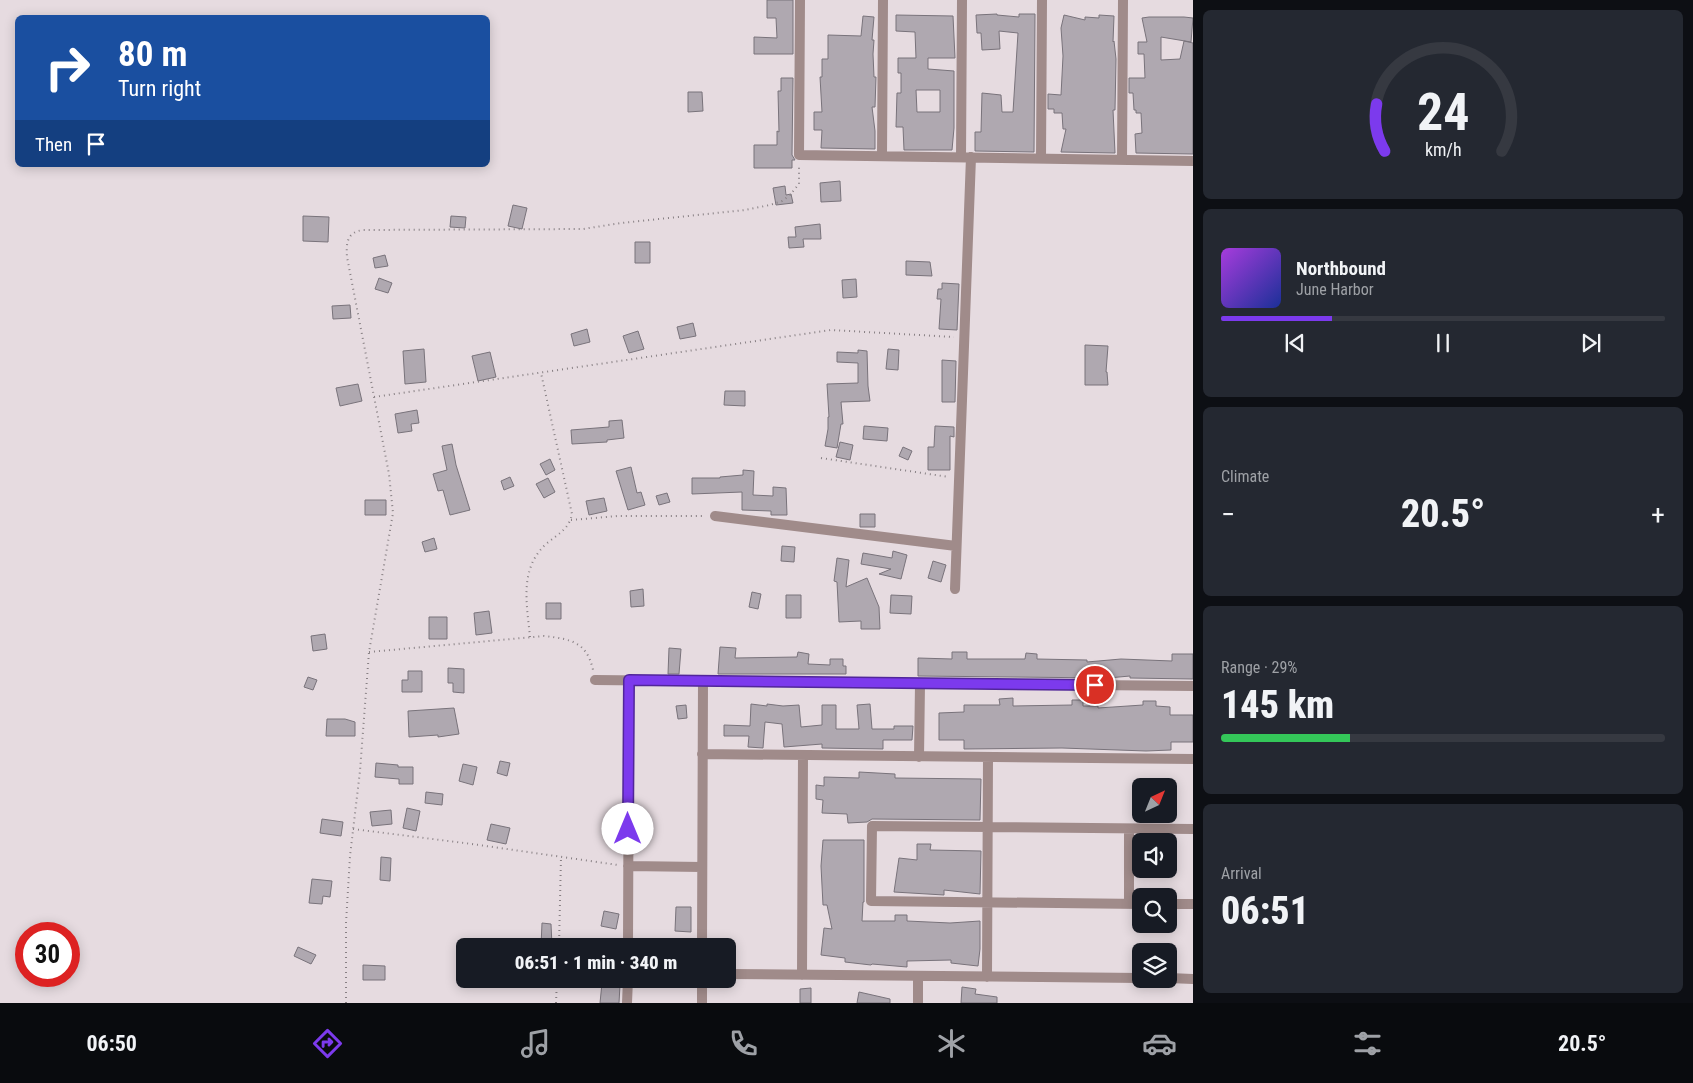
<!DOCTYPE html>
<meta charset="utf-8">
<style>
:root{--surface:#171b24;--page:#242831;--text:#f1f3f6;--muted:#9ea1a6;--line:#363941;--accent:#7c3aed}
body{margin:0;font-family:"Roboto Condensed",sans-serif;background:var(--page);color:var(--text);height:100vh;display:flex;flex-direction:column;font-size:19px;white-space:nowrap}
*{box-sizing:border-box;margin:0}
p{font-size:16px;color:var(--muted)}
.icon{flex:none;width:28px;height:28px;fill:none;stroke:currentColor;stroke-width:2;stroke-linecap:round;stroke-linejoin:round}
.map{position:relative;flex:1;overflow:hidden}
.side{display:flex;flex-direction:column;gap:10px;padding:10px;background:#0d0f14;width:500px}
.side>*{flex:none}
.hud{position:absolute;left:15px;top:15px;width:475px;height:152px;border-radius:8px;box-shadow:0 2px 12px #0003;background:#1a4fa0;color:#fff;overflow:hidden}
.needle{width:32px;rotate:43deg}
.tools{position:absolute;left:1132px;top:778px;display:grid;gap:10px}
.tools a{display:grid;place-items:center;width:45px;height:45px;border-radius:8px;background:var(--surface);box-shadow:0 2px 12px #0003;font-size:25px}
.speed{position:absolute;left:15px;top:922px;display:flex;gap:10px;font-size:25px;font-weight:700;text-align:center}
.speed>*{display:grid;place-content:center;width:65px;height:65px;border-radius:50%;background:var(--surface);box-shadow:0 2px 12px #0003;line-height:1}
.speed .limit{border:8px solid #d22;background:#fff;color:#111}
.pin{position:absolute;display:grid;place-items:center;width:42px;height:42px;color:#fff;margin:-21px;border:2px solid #fff;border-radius:50%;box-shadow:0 1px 5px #0007}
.me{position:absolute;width:55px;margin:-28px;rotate:0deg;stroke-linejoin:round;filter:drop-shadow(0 0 4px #0008)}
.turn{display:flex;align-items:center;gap:18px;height:105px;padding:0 20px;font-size:22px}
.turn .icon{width:65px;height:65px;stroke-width:2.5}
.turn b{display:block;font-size:35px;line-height:42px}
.then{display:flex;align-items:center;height:48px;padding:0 20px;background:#0003;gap:10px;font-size:19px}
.big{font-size:38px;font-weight:800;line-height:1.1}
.side .widget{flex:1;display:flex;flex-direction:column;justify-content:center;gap:8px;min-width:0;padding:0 18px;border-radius:8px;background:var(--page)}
.side .dial{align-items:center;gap:0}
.dial svg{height:130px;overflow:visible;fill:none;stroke:var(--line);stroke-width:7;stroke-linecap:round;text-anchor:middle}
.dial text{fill:var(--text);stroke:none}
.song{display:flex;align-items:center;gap:15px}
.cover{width:60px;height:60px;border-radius:8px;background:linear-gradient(135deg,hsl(280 70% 55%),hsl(230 70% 35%))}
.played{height:5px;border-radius:2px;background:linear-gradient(90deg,var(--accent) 25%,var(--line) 25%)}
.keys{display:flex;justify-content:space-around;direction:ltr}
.heat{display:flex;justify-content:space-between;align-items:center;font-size:28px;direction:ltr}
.charge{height:8px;border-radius:4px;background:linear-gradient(90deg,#34c759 29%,var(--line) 0)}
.trip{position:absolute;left:456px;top:938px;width:280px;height:50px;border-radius:8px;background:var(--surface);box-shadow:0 2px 12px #0003;font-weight:800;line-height:50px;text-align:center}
.menu{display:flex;height:80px;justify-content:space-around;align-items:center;background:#090b0e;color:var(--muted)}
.menu .icon{width:35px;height:35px}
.menu .selected{color:var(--accent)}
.menu b{font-size:22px;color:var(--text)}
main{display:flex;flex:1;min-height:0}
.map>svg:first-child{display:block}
.building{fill:#afa8b0;stroke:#79737b;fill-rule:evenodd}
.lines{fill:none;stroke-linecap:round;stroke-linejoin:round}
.path{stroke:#888084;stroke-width:2;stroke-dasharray:1 4;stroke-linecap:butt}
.street{stroke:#a08b8a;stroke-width:10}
.route-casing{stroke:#51269a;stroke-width:12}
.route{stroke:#7c3aed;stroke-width:9}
</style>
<main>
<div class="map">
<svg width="1193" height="1003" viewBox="0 0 1193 1003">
<rect width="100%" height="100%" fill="#e6dbe0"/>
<path class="building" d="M767 0H793V54H754V37L777 38 776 18H767Z
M997 14V15L1019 17V14H1035L1034 152 975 151V132H981L982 93 1001 95 1002 112H1013L1018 33 999 31 1000 49 982 50 981 33H977L976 15Z
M896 15 953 16 955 58H928V69L954 71V128L952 150H904L903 127H896L897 93H901V73H898V58H916L915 32 896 31ZM916 90H940V112H917Z
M1064 15 1085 20V17L1099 18V15L1114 16 1113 42 1114 41 1116 59 1115 110H1113L1115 153 1061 152 1066 129H1063L1062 113H1054V109H1048V94L1061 95 1063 56 1061 28Z
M863 16 874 17 872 40H874L873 54 874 77H876L875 107H872L875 131V149L821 148 822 130H814V112H822L820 77H822V59H828V35L861 36Z
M1149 17H1184L1193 18 1191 42 1161 37V60L1180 59 1184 41 1193 43V154L1136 153 1135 134 1142 133 1141 113H1136V110H1134L1133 93H1129V78H1145L1144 54H1138V42H1147L1142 18Z
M781 78H793L792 155 795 160H792V168H754V145H777V131L779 132 778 91H781Z
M688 92H702L703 111 688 112Z
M840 181 841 201 821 202 820 183Z
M785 186 786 195 791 194 793 203 776 205 773 188Z
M513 205 527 208 522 229 508 226Z
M303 216 329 217 328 242 303 241Z
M451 216 466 217 465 228 450 227Z
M820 224 821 239H803L804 247 789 248 788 237H796L795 227Z
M635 242H650V263H635Z
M385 255 388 266 375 268 373 258Z
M906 261 930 262 932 276 906 275Z
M379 278 392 283 388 293 375 289Z
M856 279 857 297 843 298 842 280Z
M942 283 959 284 957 330 939 329 941 299H937L938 289H942Z
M350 305 351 318 333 319 332 306Z
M693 323 696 336 680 339 677 327Z
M587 329 590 342 574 346 571 334Z
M638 331 644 349 629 353 623 336Z
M1085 345 1108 346 1106 372H1107L1108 385H1085Z
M424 349 426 382 405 384 403 351Z
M888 349 899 350 898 370 886 369Z
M858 350 867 351 868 386 870 401 841 402 843 424H841L837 448 825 446 828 429V417H829L827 384 858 383V363L837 362V352L858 353Z
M490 352 496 377 478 381 472 356Z
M942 360 956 361 955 402H942Z
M358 384 362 401 340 406 336 388Z
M725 391H745V406L724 405Z
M417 410 419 423 411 424 412 431 398 433 395 414Z
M622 420 624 438 607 440V442L572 444 571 430 609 427V421Z
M864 426 888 428 887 441 863 439Z
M935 426 954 427V437L950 436V470H928V447H934Z
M840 442 853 445 850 460 836 457Z
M452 444 456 465 470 510 450 515 443 490 438 491 433 474 447 470 442 446Z
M903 447 912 451 908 460 899 456Z
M550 459 555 470 546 475 540 464Z
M631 467 637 493 641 492 645 505 628 510 616 471Z
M743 470 754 471 753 495 773 496V487L786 488 787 515H771V511L742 510V492L692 494V478H720V477L743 475Z
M510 477 514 486 504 490 501 481Z
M548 478 555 492 544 498 536 484Z
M667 493 670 502 659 505 656 496Z
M604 498 607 511 589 515 586 501Z
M365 500H386V515H365Z
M860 514H875V527H860Z
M434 538 437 549 425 552 422 542Z
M782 546 795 547 794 562 781 561Z
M893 551 907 555 901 579 879 574 891 569 861 564 863 553 892 558Z
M837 558 849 560 846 587 867 578 879 607 880 629H861V621L839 622 837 582 834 581Z
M933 561 946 565 941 582 928 578Z
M643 589 644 606 631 607 630 591Z
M752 592 761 594 758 609 749 607Z
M786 595H801V618H786Z
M891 595 912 596 911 614 890 613Z
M546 603H561V619H546Z
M489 611 492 633 476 635 474 613Z
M429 617H447V639H429Z
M325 634 327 649 313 651 311 636Z
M720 647 736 648 735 658 797 657 798 652 809 654 808 664 830 665V659H843V666H846V674H718Z
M669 648 681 649 679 674H668Z
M952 652H967V659H1025L1026 653 1037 654V659L1087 660V662L1121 659 1172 661V654H1193V679L1130 678V676L1108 678 918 676V658L952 659Z
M448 668 464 669V693L453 692V683H448Z
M408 671H422V692H402V680H408Z
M308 677 317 680 313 690 304 687Z
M1013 698V706L1072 705V700H1083V706H1098V708L1143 705V701H1156V706L1170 707V715H1193V742H1171V750L1146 751 1062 748 964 749V740H939V713L964 712V705H1000L999 699Z
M751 704 767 706V704L783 706 799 705 801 727 822 725V705H836V729H859L857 705 870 704 872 729H894V726H913L912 740H883V749L822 748V744L784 747 782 724 765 722 763 748 748 747 749 736H724V725L750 726Z
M686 705 687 718 678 719 676 706Z
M454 708 459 734 438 737V735L409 737 408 711Z
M327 719H345L355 722V736H326Z
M500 761 510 763 507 776 497 773Z
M376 763 398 765V767H413V784H399V779L375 777Z
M463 764 477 767 473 785 459 781Z
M859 772 895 774V778L981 779 980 820 872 819 867 822 848 823 847 814 822 813 823 800 816 799V785L824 786V777L859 778Z
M426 792 443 794 442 805 425 803Z
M407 808 420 811 416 831 403 828Z
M391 810 392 824 372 826 370 812Z
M322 819 343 822 341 836 320 833Z
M491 824 510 828 506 844 487 840Z
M823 840H864V902H863L862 921H895V915H907V921L950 923 980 921V949L978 966 951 963V960L907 961V967L872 964 871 965 845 962V958L821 955 824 928 832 929 827 905H823L821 866Z
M917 844H931L930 850 981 851 980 894 944 890V895L894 892 899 858 917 860Z
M381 857 391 858 390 881 380 880Z
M312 879 332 881 330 897 323 896 322 904 309 903Z
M676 907H691V932L675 931Z
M604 911 619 914 616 929 601 926Z
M542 923 551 924 552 946H541Z
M298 947 316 955 311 964 294 956Z
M363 965 385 966V980H363Z
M602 983 620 985 619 1003H600Z
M962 987 976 989 975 994 997 997V1003H961Z
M811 988V1003H800V989Z
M859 992 890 999V1003H857Z"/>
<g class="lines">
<path class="path" d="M374 397 831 330 954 337
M821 458 949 477
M571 520 618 516H703
M530 637C527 605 519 570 545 545 556 535 569 530 572 514L541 373
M369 652 544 636C571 639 587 642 593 670
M353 829 472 844 618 865
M559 946 561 857
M346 1003V923L350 856 360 771 369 652 393 513 389 474 347 257C346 243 347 232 363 230L583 229 621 223 745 210 770 205 782 201 789 196 799 184V165
M556 1003 557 979"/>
<path class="street" d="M800 0 799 155 1193 161
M882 156 883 0
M961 157 962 0
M1041 158 1042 0
M1122 160 1123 0
M715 516 956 546
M955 589 971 157
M595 680 1193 686
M702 754 1193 759
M919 757 920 684
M628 866 702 867
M1129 903V829
M1141 904 871 901 872 826 1193 829
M1169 904H1193
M628 946 629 681
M702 946 703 681
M728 974 1141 978
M802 975 803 755
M987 977 988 757
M1169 978 1193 979
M627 1003 628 979
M702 1003V979
M918 1003V976"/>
</g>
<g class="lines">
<defs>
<path id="route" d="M628 829 629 680 1095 685"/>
</defs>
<use href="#route" class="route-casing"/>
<use href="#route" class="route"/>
</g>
</svg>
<div class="tools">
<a><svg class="needle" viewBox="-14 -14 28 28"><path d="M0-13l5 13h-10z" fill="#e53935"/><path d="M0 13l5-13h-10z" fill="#9ea1a6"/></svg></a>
<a><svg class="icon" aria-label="sound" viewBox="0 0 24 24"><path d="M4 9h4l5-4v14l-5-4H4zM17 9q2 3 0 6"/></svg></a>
<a><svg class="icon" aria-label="search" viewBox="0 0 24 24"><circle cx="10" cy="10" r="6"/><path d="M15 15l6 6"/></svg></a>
<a><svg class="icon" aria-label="layers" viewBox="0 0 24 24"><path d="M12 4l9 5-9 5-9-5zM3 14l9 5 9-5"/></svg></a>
</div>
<div class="speed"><div class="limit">30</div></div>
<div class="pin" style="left:1095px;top:685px;background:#d93025"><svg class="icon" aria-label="arrive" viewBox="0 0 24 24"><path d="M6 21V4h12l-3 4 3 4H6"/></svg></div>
<svg class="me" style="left:628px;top:829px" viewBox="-20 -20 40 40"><circle r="19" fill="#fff"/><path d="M0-13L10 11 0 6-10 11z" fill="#7c3aed"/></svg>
<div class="trip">06:51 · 1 min · 340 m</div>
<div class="hud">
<div class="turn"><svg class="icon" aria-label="right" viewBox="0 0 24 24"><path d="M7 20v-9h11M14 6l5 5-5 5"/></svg><div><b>80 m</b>Turn right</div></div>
<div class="then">Then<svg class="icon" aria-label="arrive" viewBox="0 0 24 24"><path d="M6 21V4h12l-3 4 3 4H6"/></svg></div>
</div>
</div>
<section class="side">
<div class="widget dial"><svg viewBox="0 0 100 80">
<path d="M14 69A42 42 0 1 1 86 69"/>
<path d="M14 69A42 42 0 0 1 9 40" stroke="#7c3aed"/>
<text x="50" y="56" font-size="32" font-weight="700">24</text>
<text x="50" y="72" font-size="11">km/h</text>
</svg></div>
<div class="widget">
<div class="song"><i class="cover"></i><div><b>Northbound</b><p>June Harbor</p></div></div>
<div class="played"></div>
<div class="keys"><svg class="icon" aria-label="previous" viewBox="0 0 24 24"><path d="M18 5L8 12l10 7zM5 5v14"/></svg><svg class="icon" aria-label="pause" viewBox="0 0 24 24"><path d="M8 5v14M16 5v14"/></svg><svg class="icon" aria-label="next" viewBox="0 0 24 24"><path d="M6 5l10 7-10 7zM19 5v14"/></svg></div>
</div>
<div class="widget"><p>Climate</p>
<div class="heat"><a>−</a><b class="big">20.5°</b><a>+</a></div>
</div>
<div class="widget"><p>Range · 29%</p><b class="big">145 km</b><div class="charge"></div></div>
<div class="widget"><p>Arrival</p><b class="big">06:51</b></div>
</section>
</main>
<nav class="menu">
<b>06:50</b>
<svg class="icon selected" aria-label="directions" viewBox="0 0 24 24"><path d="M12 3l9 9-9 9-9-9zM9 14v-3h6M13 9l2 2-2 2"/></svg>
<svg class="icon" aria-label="music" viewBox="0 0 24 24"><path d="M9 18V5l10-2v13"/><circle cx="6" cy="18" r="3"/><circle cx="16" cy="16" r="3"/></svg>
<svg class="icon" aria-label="phone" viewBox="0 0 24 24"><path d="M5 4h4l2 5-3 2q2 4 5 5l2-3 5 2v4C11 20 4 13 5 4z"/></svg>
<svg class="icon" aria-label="climate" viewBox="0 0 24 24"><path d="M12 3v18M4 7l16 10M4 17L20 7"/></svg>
<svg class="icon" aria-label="car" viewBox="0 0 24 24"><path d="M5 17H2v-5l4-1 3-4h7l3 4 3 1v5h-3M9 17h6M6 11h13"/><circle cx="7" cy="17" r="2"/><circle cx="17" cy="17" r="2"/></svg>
<svg class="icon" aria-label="filters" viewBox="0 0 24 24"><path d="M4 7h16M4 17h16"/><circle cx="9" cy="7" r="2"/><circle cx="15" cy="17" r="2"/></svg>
<b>20.5°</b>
</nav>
